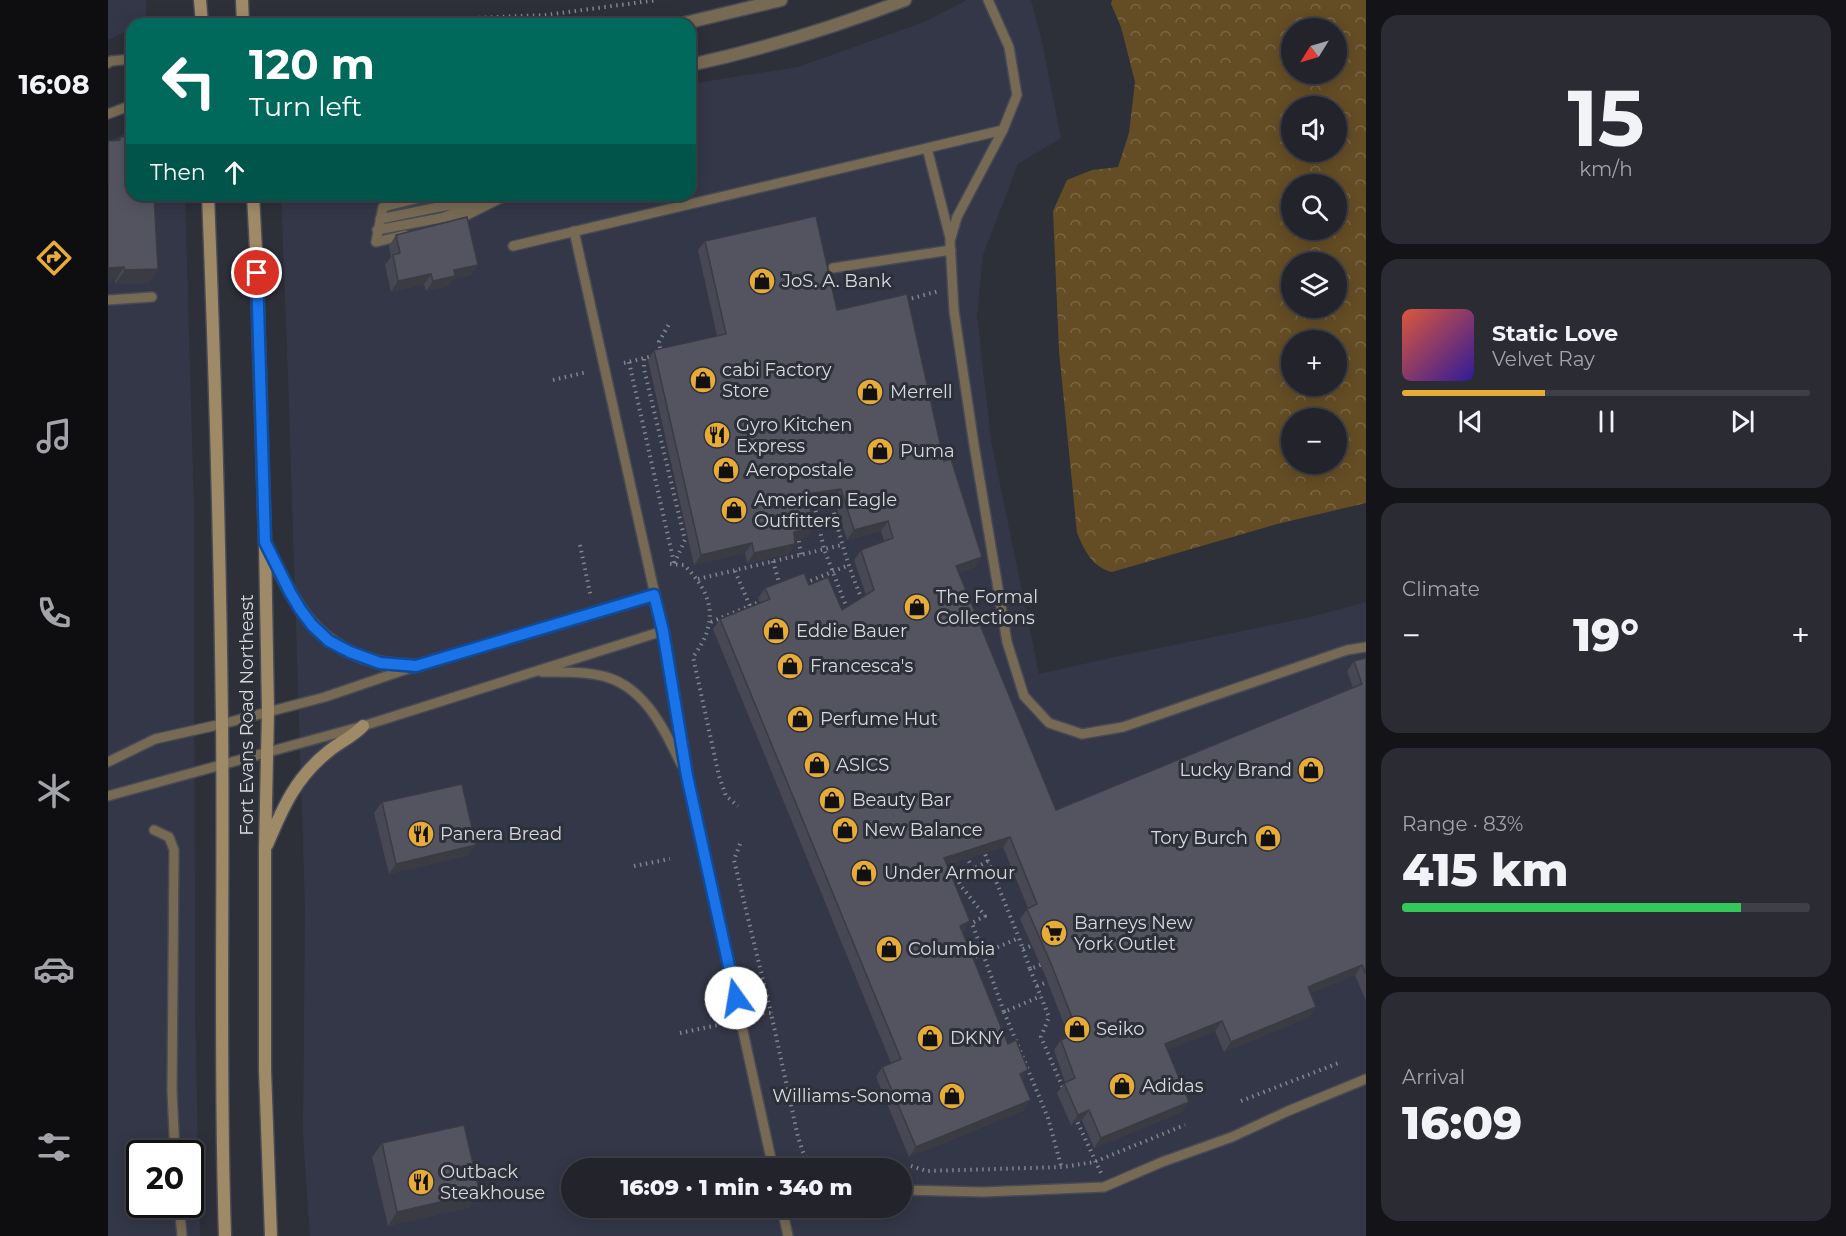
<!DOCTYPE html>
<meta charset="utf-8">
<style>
:root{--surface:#22232b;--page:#2a2b33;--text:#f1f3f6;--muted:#a2a4a9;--line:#3f4047;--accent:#e7ac37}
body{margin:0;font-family:Montserrat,sans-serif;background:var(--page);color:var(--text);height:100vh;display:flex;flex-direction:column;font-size:22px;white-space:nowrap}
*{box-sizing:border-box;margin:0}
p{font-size:20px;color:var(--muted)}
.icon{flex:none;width:33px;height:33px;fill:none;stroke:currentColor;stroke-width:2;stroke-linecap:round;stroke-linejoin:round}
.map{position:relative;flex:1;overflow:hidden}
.side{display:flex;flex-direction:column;gap:15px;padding:15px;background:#131318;width:480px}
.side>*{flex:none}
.banner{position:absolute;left:18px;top:18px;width:570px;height:183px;border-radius:18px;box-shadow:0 3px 15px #0003,0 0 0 2px var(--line);background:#00695c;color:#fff;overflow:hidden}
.needle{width:39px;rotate:233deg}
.controls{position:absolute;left:1173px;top:18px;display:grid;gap:12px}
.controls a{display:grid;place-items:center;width:66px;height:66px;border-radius:50%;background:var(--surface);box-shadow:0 3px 15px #0003,0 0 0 2px var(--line);font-size:30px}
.speed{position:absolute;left:18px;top:1140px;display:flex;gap:12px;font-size:30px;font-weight:700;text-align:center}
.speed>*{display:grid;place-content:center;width:78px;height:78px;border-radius:50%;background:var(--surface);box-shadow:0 3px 15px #0003,0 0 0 2px var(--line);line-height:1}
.speed .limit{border:3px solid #111;border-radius:9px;background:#fff;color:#111}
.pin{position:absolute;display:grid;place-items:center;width:51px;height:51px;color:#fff;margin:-26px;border:3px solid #fff;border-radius:50%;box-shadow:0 2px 6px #0007}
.me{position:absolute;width:66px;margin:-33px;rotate:347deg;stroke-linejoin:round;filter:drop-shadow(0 0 4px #0008)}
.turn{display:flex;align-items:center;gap:21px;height:126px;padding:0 24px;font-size:27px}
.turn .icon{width:78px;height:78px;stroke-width:2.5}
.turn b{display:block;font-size:42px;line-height:51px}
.then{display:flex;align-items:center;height:57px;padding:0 24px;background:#0003;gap:12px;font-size:22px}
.big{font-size:45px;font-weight:800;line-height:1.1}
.side .tile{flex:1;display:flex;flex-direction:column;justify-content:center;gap:9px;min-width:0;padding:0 21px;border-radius:18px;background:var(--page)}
.side .dial{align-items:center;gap:0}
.dial b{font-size:78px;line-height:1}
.song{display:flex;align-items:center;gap:18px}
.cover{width:72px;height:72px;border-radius:9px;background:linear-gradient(135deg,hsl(10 70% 55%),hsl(250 70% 35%))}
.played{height:6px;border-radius:3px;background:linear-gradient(90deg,var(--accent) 35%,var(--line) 35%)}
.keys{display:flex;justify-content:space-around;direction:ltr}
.heat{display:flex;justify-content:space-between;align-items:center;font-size:33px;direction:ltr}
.charge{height:9px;border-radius:4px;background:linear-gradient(90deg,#34c759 83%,var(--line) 0)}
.trip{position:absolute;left:453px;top:1158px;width:351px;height:60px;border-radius:30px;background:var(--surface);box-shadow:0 3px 15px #0003,0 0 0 2px var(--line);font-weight:800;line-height:60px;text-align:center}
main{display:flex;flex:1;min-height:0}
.dock{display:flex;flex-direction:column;width:108px;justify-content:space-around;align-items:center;background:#0e0e11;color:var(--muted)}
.dock .icon{width:42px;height:42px}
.dock .selected{color:var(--accent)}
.dock b{font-size:27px;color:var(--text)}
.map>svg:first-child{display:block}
.built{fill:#343747;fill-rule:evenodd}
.forest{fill:url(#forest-crowns);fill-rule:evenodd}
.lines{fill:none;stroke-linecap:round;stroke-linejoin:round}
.service-casing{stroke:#484a54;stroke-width:12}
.tertiary-casing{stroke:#484a54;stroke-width:15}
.secondary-casing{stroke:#484a54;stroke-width:15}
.path{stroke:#83858d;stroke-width:4;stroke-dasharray:1.5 4.5;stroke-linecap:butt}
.service{stroke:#776a54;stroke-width:9}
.tertiary{stroke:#776a54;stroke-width:12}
.secondary{stroke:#9f8a68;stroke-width:12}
.wall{fill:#474853}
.shaded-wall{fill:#3a3b43}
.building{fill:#535460;stroke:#3a3b43;stroke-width:1.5}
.route-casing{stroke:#114b97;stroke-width:15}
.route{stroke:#1a73e8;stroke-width:10}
.labels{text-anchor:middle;stroke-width:6;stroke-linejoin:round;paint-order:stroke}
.poi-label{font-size:18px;fill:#d7d9df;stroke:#2d2f39;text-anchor:start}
.street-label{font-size:18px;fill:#d7d9df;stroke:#2d2f39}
</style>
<main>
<nav class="dock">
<b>16:08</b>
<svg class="icon selected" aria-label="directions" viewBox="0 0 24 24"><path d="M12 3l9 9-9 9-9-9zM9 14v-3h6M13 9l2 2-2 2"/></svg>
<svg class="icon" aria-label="music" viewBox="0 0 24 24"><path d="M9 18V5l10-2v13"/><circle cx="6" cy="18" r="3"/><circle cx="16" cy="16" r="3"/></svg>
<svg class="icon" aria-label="phone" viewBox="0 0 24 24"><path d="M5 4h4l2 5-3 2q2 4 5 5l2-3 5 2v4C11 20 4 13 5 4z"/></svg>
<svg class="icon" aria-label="climate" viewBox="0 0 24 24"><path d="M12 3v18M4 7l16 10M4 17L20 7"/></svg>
<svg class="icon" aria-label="car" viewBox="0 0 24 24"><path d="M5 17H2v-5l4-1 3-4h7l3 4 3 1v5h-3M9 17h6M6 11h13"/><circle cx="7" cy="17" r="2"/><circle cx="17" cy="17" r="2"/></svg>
<svg class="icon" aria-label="filters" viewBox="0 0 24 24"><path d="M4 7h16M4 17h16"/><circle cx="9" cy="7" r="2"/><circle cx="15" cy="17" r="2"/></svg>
</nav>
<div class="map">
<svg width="1258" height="1236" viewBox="0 0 1258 1236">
<defs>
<pattern id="forest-crowns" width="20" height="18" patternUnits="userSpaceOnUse" patternTransform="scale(1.5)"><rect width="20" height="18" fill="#644d25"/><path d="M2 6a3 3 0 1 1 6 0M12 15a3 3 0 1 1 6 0" fill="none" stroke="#796644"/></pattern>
</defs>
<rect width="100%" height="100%" fill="#2d2f39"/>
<path class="built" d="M0 0H38V21L32 24H24V28L0 40Z
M859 0H923L934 42 953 138 910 164 875 255 869 316 883 440 931 674 1002 658 1203 617 1258 602V1236H202L195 1135 197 907 180 377 173 195H582V84L690 67 816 22ZM464 1168H794V1208H464Z
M24 130V195H77L86 507 87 1015 92 1236H0V142ZM32 1154H82V1204H32Z"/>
<path class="forest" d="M1004 0H1258V503L1169 524 1004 572C984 567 977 551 969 533L951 351 945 211 959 180 984 170 1010 167 1021 133 1027 82 1013 27 1003 4ZM1184 28H1228V74H1184ZM1228 106V152H1184V106ZM1228 184V230H1184V184ZM1184 262H1228V308H1184ZM1184 340H1228V386H1184ZM1184 418H1228V464H1184Z"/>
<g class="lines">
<defs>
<path id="service" d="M0 63 3 61 24 59
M0 114 24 105
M895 130 849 217 842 241 846 311 866 445 899 642 916 696 941 723 974 734 1015 727 1239 650 1258 647
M819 148 842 238
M350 195 373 196
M272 219 331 207 385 199
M339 225 393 198
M269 230 333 218 362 208
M466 231 555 631 579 776 665 1168
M297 235 268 242 275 207 324 195
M405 246 895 130 909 95 901 47 880 0
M725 268 843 250
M0 300 44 297
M434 672C452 672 472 671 490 675 535 683 555 727 573 764
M0 762 47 739 114 724 217 697 308 666 546 595
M0 796 255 726 555 631
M46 830 61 837 66 850 64 1091 67 1154
M794 1190 875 1192 996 1187 1054 1162 1124 1137 1180 1111 1258 1079
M71 1204 74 1236
M674 1208 680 1236"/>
<path id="tertiary" d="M573 24 673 0
M582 65C656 49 727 27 797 0"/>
<path id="secondary" d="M92 0 94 24
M134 0 135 24
M100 195C107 371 112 547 114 723 116 894 111 1065 117 1236
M145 195 148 250 157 542 160 711 157 849V1070L163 1236
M159 547C187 603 205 646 271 662 283 665 296 665 308 666
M159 845C175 807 188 777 221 751 232 742 246 736 255 726"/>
</defs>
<use href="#service" class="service-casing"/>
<use href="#tertiary" class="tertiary-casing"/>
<use href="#secondary" class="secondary-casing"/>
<path class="path" d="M215 24 438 15 549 0
M798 300 831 291
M553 354 551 342 561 324
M536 359V369L577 540 566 564
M521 362 566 563
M516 363 545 356
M445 380 479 372
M722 495C730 532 740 567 755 602
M705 499 716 549 740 611
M690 535 693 555
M472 545 483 598
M665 561 672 586
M562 564 576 565C606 595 611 622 585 657L611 776 618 796 630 806
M627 571 642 606
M590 579 734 545
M697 583 741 565
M603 622 654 601
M632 844 626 860 663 1013
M875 849 911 938
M858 856 865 869 880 861
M840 861 853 886 877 916 864 923 896 1012 933 996
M526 866 562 859
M915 949 928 944
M862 959 911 938 922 969 935 964
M922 969 941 1017 933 1037 955 1088
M929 986 942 981
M896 1012 940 1118 954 1169
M655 1013H663L690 1137 696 1155 705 1166
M572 1033 610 1025
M1133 1101 1233 1062
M967 1117 993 1173
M696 1164 710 1168
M803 1166 819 1171 955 1167 986 1162 1077 1125
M747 1168 759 1161"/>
<use href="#service" class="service"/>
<use href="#tertiary" class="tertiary"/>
<use href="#secondary" class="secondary"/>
</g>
<path class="wall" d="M12 137 50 269 41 283 7 284 10 140Z
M288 235 370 265 362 275 345 279 340 286 318 291 316 284 283 292 277 265 283 257 281 246Z
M597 241 729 310 836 461 867 567 850 573 948 810 1245 688 1239 671 1246 661 1258 658V1001L1247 975 1202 993 1208 1007 1201 1017 1116 1052 1107 1031 1060 1050 1074 1112 986 1148 974 1120 963 1125 949 1093 957 1082 946 1050 953 1040 961 1037 937 975 912 919 920 908 895 847 839 865 862 921 855 932 900 1044 920 1070 914 1079 916 1110 801 1157 768 1077 774 1067 783 1063 605 629 612 619 652 603 650 598 657 588 701 585 734 610 758 595 746 560 753 550 776 541 773 531 739 540 726 499 700 503 706 527 699 537 686 540 687 544 680 554 639 563 637 553 586 565 540 360 546 350 609 336 590 250Z
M274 802 360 855 281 874 266 813Z
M274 1143 372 1193 362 1207 280 1226 264 1157Z"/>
<path class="shaded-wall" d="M370 265 362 275 345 279 340 286 318 291 325 281 346 270Z
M16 267 7 281H0V268Z
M50 269 41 283 7 284 17 270Z
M323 274 316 284 283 292 290 281Z
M733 489 726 499 692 504 699 494Z
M780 521 773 531 739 540 746 530Z
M706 527 699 537 679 542 686 532Z
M644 543 637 553 586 565 593 555Z
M687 544 680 554 639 563 646 553Z
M874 557 867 567 841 576 848 566Z
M902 837 895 847 829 868 836 858Z
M368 845 360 855 281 874 288 864Z
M862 921 855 931 845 936 852 926Z
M1254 965 1247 975 1193 997 1200 987Z
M1208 1007 1201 1017 1116 1052 1123 1042Z
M1114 1021 1107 1031 1051 1054 1057 1044Z
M920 1070 913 1080 912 1074Z
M923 1100 916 1110 801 1157 808 1147Z
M1081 1102 1074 1112 986 1148 993 1138Z
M981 1110 974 1120 963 1125 970 1115Z
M372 1193 362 1207 280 1226 289 1212Z"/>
<path class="building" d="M12 137H24V195H46L50 269 17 270 16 267 0 268V141L12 140Z
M708 216 729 310 799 294 836 461 843 459 874 557 848 566 948 810 1254 684 1246 661 1258 658V974L1254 965 1200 987 1208 1007 1123 1042 1114 1021 1057 1044 1081 1102 993 1138 981 1110 970 1115 956 1083 967 1078 953 1040 970 1033 944 966 919 909 929 904 902 837 836 858 862 921 852 926 900 1044 908 1040 920 1070 912 1074 923 1100 808 1147 774 1067 793 1059 612 619 662 599 657 588 696 573 701 585 720 577 734 610 766 590 753 550 785 538 780 521 746 530 733 489 699 494 706 527 686 532 687 544 646 553 644 543 593 555 546 350 618 334 597 241Z
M359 217 370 265 346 270 347 276 325 281 323 274 290 281 285 255 292 253 288 235Z
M354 784 368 845 288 864 274 802Z
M356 1125 372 1193 289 1212 274 1143Z"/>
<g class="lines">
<defs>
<path id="route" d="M149 273 157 542 182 592 192 609 204 625 221 641 242 652 272 663 308 666 546 595 555 631 579 776 628 998"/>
</defs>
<use href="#route" class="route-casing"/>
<use href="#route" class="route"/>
</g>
<defs>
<symbol id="shop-disc" viewBox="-11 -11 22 22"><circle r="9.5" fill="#e7ac37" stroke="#2d2f39"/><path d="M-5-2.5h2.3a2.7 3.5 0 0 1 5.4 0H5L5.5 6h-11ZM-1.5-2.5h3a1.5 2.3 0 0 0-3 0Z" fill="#111"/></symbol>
<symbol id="restaurant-disc" viewBox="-11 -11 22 22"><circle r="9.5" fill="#e7ac37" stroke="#2d2f39"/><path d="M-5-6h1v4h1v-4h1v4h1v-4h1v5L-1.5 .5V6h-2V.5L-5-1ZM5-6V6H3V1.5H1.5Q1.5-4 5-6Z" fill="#111"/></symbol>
<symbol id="supermarket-disc" viewBox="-11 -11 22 22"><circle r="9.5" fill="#e7ac37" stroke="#2d2f39"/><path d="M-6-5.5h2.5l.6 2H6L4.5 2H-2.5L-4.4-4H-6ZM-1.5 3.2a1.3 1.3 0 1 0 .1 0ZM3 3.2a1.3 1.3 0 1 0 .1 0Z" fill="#111"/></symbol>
</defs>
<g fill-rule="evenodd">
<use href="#shop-disc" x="639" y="266" width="30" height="30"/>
<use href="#shop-disc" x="580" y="365" width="30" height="30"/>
<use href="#shop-disc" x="747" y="377" width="30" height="30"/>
<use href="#restaurant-disc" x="594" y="420" width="30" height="30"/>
<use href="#shop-disc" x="757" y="436" width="30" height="30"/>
<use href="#shop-disc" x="603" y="455" width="30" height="30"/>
<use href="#shop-disc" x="611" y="495" width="30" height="30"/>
<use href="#shop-disc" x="794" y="592" width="30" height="30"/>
<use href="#shop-disc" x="653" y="616" width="30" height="30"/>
<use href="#shop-disc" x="667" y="651" width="30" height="30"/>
<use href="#shop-disc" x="677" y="704" width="30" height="30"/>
<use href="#shop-disc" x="694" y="750" width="30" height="30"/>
<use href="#shop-disc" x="1188" y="755" width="30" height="30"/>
<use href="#shop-disc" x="709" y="785" width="30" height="30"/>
<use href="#shop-disc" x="722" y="815" width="30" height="30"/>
<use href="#restaurant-disc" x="298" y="819" width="30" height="30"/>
<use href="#shop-disc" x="1145" y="823" width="30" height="30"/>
<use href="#shop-disc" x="741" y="858" width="30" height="30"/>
<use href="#supermarket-disc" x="931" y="918" width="30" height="30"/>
<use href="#shop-disc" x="766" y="934" width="30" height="30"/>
<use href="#shop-disc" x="954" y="1014" width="30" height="30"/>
<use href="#shop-disc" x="807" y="1023" width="30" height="30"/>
<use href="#shop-disc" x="999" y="1071" width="30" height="30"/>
<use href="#shop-disc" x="829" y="1081" width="30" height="30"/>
<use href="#restaurant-disc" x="298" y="1167" width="30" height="30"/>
</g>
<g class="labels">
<g class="poi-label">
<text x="674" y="287">JoS. A. Bank</text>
<text x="614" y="376">cabi Factory<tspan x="614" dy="21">Store</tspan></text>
<text x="782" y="398">Merrell</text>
<text x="628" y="431">Gyro Kitchen<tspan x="628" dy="21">Express</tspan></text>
<text x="792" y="457">Puma</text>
<text x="638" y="476">Aeropostale</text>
<text x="646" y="506">American Eagle<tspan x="646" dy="21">Outfitters</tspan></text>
<text x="828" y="603">The Formal<tspan x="828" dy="21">Collections</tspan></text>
<text x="688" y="637">Eddie Bauer</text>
<text x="702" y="672">Francesca's</text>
<text x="712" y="725">Perfume Hut</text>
<text x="728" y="771">ASICS</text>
<text x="1184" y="776" text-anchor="end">Lucky Brand</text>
<text x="744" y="806">Beauty Bar</text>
<text x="756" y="836">New Balance</text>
<text x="332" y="840">Panera Bread</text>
<text x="1140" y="844" text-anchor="end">Tory Burch</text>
<text x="776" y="879">Under Armour</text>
<text x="966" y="929">Barneys New<tspan x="966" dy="21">York Outlet</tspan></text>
<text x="800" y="955">Columbia</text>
<text x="988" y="1035">Seiko</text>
<text x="842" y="1044">DKNY</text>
<text x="1034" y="1092">Adidas</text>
<text x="824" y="1102" text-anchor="end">Williams-Sonoma</text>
<text x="332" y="1178">Outback<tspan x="332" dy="21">Steakhouse</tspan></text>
</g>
<g class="street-label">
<text transform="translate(139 715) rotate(-90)" y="6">Fort Evans Road Northeast</text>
</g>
</g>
</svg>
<div class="controls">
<a><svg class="needle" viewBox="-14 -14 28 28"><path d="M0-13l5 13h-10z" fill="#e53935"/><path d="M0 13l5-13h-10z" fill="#a2a4a9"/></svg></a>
<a><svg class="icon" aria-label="sound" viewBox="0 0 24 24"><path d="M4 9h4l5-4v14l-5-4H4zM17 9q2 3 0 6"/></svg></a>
<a><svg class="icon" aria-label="search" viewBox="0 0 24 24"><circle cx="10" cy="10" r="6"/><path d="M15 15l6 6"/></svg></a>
<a><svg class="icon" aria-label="layers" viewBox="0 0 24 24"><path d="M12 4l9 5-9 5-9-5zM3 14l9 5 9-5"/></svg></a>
<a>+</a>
<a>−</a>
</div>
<div class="speed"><div class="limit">20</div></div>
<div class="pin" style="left:149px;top:273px;background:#d93025"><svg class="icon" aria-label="arrive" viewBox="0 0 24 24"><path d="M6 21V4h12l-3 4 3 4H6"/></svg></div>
<svg class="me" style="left:628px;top:998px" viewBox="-20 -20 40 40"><circle r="19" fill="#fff"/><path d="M0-13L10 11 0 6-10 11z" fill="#1a73e8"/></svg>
<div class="trip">16:09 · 1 min · 340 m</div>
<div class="banner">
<div class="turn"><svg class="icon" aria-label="left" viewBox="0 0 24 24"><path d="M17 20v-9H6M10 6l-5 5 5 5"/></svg><div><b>120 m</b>Turn left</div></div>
<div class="then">Then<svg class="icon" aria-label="ahead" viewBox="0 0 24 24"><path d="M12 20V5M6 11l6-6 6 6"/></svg></div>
</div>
</div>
<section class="side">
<div class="tile dial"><b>15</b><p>km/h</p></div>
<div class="tile">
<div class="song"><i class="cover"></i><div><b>Static Love</b><p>Velvet Ray</p></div></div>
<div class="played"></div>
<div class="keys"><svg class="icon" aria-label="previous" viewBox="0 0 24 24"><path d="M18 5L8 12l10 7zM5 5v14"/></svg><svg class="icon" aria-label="pause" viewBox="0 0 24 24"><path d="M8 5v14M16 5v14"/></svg><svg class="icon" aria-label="next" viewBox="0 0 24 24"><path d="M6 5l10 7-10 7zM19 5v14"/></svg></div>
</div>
<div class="tile"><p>Climate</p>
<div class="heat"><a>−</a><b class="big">19°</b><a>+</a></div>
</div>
<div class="tile"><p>Range · 83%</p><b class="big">415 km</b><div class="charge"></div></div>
<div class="tile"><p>Arrival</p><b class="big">16:09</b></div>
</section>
</main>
